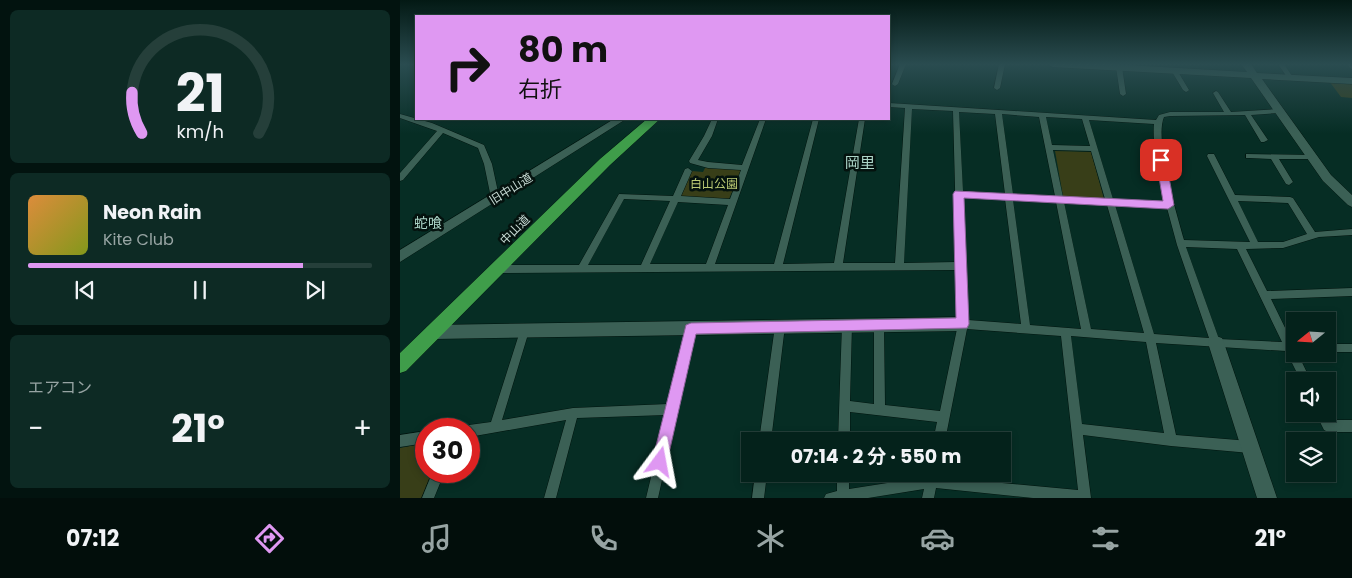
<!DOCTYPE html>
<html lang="ja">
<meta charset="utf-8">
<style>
:root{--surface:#04221b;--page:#0d2a24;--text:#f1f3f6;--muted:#97a4a3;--line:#253f3a;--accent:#df98f2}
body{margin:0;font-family:Poppins,"Noto Sans JP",sans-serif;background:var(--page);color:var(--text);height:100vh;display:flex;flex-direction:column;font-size:19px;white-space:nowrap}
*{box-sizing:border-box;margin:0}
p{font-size:16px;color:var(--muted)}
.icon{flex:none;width:28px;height:28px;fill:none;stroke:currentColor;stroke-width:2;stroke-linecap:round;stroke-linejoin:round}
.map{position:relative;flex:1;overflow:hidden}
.side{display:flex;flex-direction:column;gap:10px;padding:10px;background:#02130f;width:400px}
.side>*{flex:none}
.banner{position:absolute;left:15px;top:15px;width:475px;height:105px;border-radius:0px;box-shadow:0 2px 8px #0003,0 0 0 1px var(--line);background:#df98f2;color:#111;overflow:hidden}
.needle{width:32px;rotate:252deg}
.fabs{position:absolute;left:886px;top:312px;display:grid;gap:10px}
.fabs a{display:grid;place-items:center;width:50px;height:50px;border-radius:0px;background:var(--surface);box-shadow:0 2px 8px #0003,0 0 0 1px var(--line);font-size:25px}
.speed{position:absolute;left:15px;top:418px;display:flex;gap:10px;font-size:25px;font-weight:700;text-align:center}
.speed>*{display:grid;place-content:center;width:65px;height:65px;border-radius:50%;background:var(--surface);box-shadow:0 2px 8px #0003,0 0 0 1px var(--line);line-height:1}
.speed .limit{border:8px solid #d22;background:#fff;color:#111}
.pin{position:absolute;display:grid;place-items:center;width:42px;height:42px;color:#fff;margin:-21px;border-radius:10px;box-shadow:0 2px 8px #0006}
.me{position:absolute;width:55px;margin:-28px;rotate:13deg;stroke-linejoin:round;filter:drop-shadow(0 0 4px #0008)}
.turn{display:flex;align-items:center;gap:18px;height:105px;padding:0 20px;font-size:22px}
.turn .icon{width:65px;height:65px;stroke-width:2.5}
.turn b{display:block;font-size:35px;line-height:42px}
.big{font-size:38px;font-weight:700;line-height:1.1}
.side .card{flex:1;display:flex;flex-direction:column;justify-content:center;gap:8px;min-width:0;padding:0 18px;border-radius:8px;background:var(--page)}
.side .dial{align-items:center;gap:0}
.dial svg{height:130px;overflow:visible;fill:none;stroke:var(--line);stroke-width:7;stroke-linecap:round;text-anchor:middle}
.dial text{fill:var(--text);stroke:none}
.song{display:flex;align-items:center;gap:15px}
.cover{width:60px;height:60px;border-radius:8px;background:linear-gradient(135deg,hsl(30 70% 55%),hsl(70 70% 35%))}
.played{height:5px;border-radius:2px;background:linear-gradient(90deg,var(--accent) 80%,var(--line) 80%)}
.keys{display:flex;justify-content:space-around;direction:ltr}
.heat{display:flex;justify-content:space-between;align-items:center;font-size:28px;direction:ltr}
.trip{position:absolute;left:341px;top:432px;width:270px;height:50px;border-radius:0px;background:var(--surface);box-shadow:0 2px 8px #0003,0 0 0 1px var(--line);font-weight:700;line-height:50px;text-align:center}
.dock{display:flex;height:80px;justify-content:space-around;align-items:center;background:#020e0b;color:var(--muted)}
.dock .icon{width:35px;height:35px}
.dock .selected{color:var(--accent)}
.dock b{font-size:22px;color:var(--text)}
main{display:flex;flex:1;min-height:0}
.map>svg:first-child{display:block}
.green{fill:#383e18}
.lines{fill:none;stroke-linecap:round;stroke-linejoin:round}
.street-casing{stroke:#00140e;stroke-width:1}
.secondary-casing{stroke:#00140e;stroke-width:1}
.highway-casing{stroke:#00140e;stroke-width:1}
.street{fill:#3b6055;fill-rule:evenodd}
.secondary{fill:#3b6055;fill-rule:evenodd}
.highway{fill:#3f9d4a;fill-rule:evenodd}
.route{fill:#df98f2;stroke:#91639d}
.labels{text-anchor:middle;stroke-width:5;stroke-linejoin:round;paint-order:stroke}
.park-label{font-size:12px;fill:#bbca74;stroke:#04120e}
.street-label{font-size:12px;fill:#c6d9d3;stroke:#04120e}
.neighbourhood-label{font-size:14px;fill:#acd5c8;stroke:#04120e}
.quarter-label{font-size:15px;fill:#acd5c8;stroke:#04120e}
</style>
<main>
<section class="side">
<div class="card dial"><svg viewBox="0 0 100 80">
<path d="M14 69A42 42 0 1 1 86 69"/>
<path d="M14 69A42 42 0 0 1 8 44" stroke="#df98f2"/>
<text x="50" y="56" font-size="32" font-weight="700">21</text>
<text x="50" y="72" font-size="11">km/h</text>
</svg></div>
<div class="card">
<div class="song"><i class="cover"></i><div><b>Neon Rain</b><p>Kite Club</p></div></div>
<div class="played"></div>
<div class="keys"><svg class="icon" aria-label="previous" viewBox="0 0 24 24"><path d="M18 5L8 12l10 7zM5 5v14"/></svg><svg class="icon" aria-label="pause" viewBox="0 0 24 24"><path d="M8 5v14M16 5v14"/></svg><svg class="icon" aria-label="next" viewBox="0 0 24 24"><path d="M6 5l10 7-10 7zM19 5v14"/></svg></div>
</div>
<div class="card"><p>エアコン</p>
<div class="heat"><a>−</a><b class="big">21°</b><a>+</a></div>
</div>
</section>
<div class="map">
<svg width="952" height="498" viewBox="0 0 952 498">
<rect width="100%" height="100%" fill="#062d24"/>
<path class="green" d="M929 81 952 83V98L941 97Z
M655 151 691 152 704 199 663 196Z
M305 168 339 169 341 171 329 199 280 197 287 179 292 171 303 172Z
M26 443V471H33L22 498H0V448Z"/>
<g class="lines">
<defs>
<path id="street" d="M500 64H506L498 84 495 86 493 85 492 84Z
M599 64H605L600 88 597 90 594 88Z
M878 64H884L892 76 891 77H887Z
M947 64H952V69L950 68Z
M719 65 722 67 726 94 723 96 720 94 716 67Z
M774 68 777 70 789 90 788 91 786 92 783 90 771 70Z
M816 91 818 92 831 112 878 109 881 111 878 113 851 115 868 140 864 142H861L845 115 770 116 764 117C754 139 777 215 784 240L850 242 807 156 808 154H814L835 195 890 197 893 198 915 232 952 229V235L919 237 883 248 846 249 867 291 952 288V296L871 299 892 342 895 343V354H898L911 381H901L886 351 756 343 776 435 850 441 854 443 856 447 854 451 850 453 771 446 683 435 691 498H633L536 488 534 498H522L524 489 468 498H424L426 494 437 491V474H449V489L526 477 527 474H539L538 477 678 490 661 336 567 329 545 441H533L537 422 450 412V441H438L442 325 444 322 447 321 450 322 452 325 450 401 474 404V325L476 322 479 321 482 322 484 325 485 405 540 411 558 324 557 270 97 273 94 272 92 269 94 266 97 265H179L219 194 273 196 285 169 288 168 292 171 281 196 330 199 341 170 308 168 290 163 289 161 304 136 312 119H318L312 136 298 160 308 162 342 165 360 119H366L315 264H374L413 119H419L383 264 434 263 459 119H465L443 263H495L505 108 489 107V103L756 120 759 115 770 112H824L813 93ZM512 109 553 111 557 262 504 263ZM559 112 595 114 605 194 563 191ZM602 114 639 117 655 196 613 194ZM646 117 682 119 690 146 652 145ZM689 120 754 124C752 145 760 181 765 202L713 199ZM653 150 691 151 705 199 663 197ZM563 197 605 199 621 324 568 320ZM224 199 270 201 241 265H188ZM613 200 656 202 681 329 630 325ZM838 201 888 203 907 234 883 242H858ZM278 202 328 205 306 264H250ZM664 202 707 205 744 333 691 329ZM715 205 767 208 777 245 809 338 754 334ZM786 247 837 249 882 342 819 339ZM671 336 746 342 764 433 682 424Z
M0 114 32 123 84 145 92 164 98 192 101 197 100 199H94L90 193 84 164 78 148 43 133 3 180 0 181V173L37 131 0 118Z
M846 154 912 155 916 157 912 159H879L893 182 889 185 886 184 871 159 849 158H846Z
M380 322 383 323 385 326 371 441H359L375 326 377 323Z
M291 325 294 326 296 329 258 498H246L266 415 177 418 156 498H144L166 420 69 437V429H64L69 425 91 422 121 328 124 327 127 328 129 331 102 420 173 408 268 404 286 329 288 326Z
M928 344H952V352H928Z
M928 413 931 420H952V432H928L924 430 916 414Z
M26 431V443L0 447V435Z
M33 471H45L34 498H22Z
M355 474H367L364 498H352Z"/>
<path id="secondary" d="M648 64H709L847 72 841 64H851L857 73 952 78V84L862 79 931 175 952 195V207L948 205 923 181 851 78 653 67Z
M214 119H226L0 262V250Z
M563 317 568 319 571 324 568 329 563 331 33 339 27 337 25 332 27 327 33 325Z
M816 336 822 338 824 343 877 498H857L808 343 810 338Z"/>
<path id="highway" d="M247 119H260L210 165 6 371 0 373V353L200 159Z"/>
</defs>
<use href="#street" class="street-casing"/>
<use href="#secondary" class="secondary-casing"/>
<use href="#highway" class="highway-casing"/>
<use href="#street" class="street"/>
<use href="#secondary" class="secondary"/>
<use href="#highway" class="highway"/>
</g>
<linearGradient id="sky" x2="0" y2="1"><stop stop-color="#031914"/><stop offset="0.48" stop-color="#2a4c50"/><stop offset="1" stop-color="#2a4c50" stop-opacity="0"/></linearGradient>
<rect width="952" height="134" fill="url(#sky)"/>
<path class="route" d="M761 157 766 160 774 205 768 209 564 198 569 324 567 328 296 334 267 462 265 468 260 470 254 468 252 462 286 325 291 323 556 318 553 194 555 191 763 201 756 160Z"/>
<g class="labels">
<g class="park-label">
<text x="314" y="188">白山公園</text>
</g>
<g class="street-label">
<text transform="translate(111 189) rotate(-32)" y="4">旧中山道</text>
<text transform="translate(115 230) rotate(-45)" y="4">中山道</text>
</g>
<g class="neighbourhood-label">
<text x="28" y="228">蛇喰</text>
</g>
<g class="quarter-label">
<text x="460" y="168">岡里</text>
</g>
</g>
</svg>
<div class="fabs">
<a><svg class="needle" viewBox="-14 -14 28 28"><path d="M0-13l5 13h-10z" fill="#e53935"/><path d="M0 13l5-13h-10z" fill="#97a4a3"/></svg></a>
<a><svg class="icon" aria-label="sound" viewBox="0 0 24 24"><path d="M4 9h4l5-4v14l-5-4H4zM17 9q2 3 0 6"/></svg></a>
<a><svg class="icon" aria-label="layers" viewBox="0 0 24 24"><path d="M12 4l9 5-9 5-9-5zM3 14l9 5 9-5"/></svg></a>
</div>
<div class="speed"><div class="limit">30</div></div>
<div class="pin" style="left:761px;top:160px;background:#d93025"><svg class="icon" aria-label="arrive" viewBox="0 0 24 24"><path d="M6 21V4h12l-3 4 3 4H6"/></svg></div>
<svg class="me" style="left:260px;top:462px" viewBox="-20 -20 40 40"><path d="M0-17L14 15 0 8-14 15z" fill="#df98f2" stroke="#fff" stroke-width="4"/></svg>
<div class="trip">07:14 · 2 分 · 550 m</div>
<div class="banner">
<div class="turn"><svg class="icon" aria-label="right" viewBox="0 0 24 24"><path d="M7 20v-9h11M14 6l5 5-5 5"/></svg><div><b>80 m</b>右折</div></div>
</div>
</div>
</main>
<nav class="dock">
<b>07:12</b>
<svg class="icon selected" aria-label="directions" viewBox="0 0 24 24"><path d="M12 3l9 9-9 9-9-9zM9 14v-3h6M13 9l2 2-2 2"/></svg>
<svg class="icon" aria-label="music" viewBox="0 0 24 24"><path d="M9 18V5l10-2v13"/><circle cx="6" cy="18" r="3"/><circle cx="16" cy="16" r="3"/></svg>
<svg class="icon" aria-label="phone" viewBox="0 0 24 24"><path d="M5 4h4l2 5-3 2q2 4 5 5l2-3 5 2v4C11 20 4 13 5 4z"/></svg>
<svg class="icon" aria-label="climate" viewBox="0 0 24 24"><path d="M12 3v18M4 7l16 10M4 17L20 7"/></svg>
<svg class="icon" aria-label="car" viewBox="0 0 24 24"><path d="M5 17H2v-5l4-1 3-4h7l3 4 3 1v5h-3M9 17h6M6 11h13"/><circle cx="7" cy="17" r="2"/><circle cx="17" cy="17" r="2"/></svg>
<svg class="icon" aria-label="filters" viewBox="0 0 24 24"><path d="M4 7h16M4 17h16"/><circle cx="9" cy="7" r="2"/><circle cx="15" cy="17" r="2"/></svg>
<b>21°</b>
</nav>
